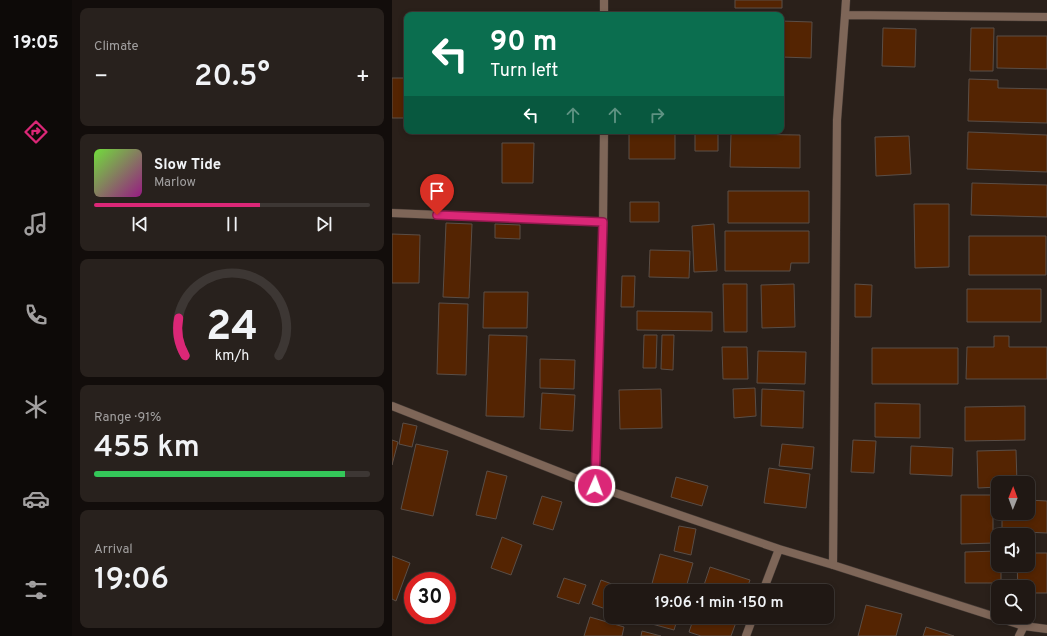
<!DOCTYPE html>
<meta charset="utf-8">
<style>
:root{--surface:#201814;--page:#28211d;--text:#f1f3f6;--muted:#a2a0a0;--line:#3d3734;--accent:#db2777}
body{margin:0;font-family:Overpass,sans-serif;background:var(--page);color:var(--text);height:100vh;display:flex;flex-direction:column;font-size:15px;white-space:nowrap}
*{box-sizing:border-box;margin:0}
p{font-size:13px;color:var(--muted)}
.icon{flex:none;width:22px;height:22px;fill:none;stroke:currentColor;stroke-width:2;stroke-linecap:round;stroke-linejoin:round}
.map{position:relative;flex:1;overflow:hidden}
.side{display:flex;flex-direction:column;gap:8px;padding:8px;background:#120d0b;width:320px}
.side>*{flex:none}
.guide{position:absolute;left:12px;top:12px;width:380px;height:122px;border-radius:8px;box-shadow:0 2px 6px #0003,0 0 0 1px var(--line);background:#0b6e4f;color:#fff;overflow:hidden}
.needle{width:26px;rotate:1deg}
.fabs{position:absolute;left:599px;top:476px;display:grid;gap:8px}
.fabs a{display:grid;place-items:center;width:44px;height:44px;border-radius:8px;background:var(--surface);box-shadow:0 2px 6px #0003,0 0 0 1px var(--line);font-size:20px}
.speed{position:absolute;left:12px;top:572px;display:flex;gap:8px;font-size:20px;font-weight:700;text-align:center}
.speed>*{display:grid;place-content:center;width:52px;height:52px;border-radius:50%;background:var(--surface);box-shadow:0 2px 6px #0003,0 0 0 1px var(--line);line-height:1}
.speed .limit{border:6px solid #d22;background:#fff;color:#111}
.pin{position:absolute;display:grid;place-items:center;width:34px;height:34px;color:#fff;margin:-41px -17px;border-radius:50% 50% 50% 0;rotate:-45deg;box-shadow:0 0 4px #0007}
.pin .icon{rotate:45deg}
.me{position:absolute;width:44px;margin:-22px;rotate:2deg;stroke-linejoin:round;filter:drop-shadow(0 0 3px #0008)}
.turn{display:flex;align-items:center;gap:14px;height:84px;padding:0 20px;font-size:18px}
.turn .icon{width:52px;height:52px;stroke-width:2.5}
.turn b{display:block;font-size:28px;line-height:34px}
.lanes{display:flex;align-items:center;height:38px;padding:0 20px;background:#0003;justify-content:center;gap:20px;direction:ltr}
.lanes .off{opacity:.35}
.big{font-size:30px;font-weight:600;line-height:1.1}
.side .widget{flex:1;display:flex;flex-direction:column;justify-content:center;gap:6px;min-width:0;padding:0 14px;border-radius:8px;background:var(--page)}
.side .dial{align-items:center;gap:0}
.dial svg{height:104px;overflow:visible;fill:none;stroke:var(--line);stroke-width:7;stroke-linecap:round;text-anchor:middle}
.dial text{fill:var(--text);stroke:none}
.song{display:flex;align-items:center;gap:12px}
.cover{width:48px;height:48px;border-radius:6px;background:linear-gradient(135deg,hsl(100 70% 55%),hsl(310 70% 35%))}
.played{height:4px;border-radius:2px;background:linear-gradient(90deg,var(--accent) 60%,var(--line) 60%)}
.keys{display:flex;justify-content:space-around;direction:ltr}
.heat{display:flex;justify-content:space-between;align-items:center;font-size:22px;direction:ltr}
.charge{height:6px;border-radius:3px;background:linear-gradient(90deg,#34c759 91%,var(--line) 0)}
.trip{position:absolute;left:212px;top:584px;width:230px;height:40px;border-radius:8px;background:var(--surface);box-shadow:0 2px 6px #0003,0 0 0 1px var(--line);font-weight:600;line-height:40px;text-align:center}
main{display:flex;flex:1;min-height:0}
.tabs{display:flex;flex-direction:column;width:72px;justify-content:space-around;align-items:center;background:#0d0a08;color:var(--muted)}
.tabs .icon{width:28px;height:28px}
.tabs .on{color:var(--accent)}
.tabs b{font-size:18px;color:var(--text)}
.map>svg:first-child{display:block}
.building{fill:#542402;stroke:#5a4e47}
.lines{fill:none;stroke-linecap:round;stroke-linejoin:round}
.minor-casing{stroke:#443a35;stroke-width:9}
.minor{stroke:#7e6658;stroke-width:8}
.route-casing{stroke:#8e194d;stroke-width:10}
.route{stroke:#db2777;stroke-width:7}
</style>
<main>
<nav class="tabs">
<b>19:05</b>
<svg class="icon on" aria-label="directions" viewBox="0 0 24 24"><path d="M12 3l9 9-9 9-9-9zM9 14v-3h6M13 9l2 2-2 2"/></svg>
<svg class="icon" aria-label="music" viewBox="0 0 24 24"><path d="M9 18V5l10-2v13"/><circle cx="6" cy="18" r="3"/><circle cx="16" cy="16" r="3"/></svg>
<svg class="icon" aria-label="phone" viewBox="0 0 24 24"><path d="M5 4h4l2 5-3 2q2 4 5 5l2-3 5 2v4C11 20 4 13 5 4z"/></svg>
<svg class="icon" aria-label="climate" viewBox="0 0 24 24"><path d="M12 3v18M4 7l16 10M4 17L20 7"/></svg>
<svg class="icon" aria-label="car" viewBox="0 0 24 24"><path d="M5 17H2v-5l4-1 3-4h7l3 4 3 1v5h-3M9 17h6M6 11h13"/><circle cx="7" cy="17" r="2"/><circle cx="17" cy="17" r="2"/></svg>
<svg class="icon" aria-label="filters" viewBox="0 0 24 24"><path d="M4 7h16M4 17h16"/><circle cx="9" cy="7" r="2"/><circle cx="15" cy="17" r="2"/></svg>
</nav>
<section class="side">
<div class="widget"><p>Climate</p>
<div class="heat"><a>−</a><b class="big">20.5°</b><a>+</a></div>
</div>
<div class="widget">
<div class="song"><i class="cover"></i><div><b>Slow Tide</b><p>Marlow</p></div></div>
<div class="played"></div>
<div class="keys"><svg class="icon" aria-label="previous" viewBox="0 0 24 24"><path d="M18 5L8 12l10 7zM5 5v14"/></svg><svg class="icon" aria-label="pause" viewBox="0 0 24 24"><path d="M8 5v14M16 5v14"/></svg><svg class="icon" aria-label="next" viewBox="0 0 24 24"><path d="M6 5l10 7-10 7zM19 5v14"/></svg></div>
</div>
<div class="widget dial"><svg viewBox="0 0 100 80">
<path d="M14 69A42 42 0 1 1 86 69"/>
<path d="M14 69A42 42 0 0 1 9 40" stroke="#db2777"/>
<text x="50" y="56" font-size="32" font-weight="700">24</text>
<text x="50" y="72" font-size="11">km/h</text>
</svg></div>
<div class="widget"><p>Range · 91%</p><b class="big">455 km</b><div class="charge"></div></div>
<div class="widget"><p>Arrival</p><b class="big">19:06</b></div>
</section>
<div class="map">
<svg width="655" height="636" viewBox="0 0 655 636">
<rect width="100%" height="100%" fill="#2a201a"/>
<path class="building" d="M343 0H390V8H343Z
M333 14H363V15H333Z
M389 21 420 22 419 58 389 57Z
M491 28 524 29 523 67 490 66Z
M579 28H602L601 71H578Z
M605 36H655V69L605 68Z
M0 78H15V118H0Z
M577 79 606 80V88L655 89V123L576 121Z
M237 131H283V159H237Z
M303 131H326V151H303Z
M576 132 655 135V172L575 169Z
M339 134 408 135V168L338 167Z
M517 136 519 174 484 176 483 137Z
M110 143H142L141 183H110Z
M580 183 655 185V217L579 215Z
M336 191H417V223H336Z
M238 202H267V222H238Z
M522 204H557V267L523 268Z
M54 223 80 224 77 298 51 297Z
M103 224 128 225V239L103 238Z
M322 224 325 271 302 272 300 226Z
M333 231H417V263H399L398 271H333Z
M0 234 28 235 27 283H0Z
M577 236H654V275H577Z
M258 250 298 251 297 278 257 277Z
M230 276H243L242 307H229Z
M331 284H355V332H332Z
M402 284 403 327 370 328 369 285Z
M463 284 480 285 479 317H463Z
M575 289H649V322H575Z
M92 292H136L135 328H91Z
M47 303 76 304 74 375 45 374Z
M245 311 320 312V331L245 330Z
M97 335 135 336 132 417 94 416Z
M252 335H265L264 368H251Z
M270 335H282L281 370 269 369Z
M602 336H617V347H655V379H574L575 347H602Z
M330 347H355L356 379H331Z
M480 348H566V384H480Z
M366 351 414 352 413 384 365 383Z
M148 359 183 360 182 389 148 388Z
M363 388 364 416 342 418 341 389Z
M269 389 270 428 228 429 227 390Z
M370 389 412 391 411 428 369 426Z
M150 393 183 395 181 431 148 429Z
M483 403 528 404V438L483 437Z
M633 406V440L573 441V407Z
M11 423 25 426 20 447 7 444Z
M0 440 6 442 0 465Z
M461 440 484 441 482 473 459 472Z
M24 444 56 451 41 516 9 509Z
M390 444 422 447 420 469 387 466Z
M519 446 561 448 560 476 518 474Z
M624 450 625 483H606V487L586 488 585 451Z
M377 468 418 474 414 508 372 503Z
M95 471 115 476 104 519 84 515Z
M284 477 316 486 310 506 279 497Z
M569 495H601V543L569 544Z
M150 496 170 502 161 530 141 524Z
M636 500 655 501V533L610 531V513H636Z
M287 526 304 529 299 555 282 551Z
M110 537 130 545 119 575 99 568Z
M606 551V565H609V583H573V552Z
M636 553H655V593H636V587H626L625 565H636Z
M268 554 301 563 293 591H258Z
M0 556 18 563 4 601 0 599Z
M318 567 358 580 354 591H310Z
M172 578 194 585 187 604 165 597Z
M209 580 239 591H219V611L200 604Z
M474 605 510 614 504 636H466Z
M198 617 232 627 230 636H192Z
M250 617H286L282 630 249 621Z
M302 617H346L339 636H309L297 632Z
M534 627 562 636H531Z
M250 631 269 636H249Z"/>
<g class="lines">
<defs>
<path id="minor" d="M212 15V0
M453 15 655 17
M0 213 211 222
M0 406 203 486 387 549 441 565 632 626 655 629
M203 486 211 222 212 131
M441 565 445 120 453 15 454 0
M371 591 387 549
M354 636 361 617
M627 636 632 626"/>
</defs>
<use href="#minor" class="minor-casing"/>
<use href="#minor" class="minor"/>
</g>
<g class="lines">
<defs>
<path id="route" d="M45 215 211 222 203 486"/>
</defs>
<use href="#route" class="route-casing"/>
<use href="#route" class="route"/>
</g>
</svg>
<div class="fabs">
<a><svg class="needle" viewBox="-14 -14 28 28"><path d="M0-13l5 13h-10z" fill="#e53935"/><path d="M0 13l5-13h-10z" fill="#a2a0a0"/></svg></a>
<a><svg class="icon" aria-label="sound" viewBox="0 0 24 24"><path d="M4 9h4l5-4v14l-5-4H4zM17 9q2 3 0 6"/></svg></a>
<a><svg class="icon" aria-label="search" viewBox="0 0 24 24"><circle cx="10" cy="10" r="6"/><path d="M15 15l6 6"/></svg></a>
</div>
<div class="speed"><div class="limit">30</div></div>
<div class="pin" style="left:45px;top:215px;background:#d93025"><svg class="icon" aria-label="arrive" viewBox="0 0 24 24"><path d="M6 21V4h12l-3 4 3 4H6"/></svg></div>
<svg class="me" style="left:203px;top:486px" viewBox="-20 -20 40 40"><circle r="17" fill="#db2777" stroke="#fff" stroke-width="3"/><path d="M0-11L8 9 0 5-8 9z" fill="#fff"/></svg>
<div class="trip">19:06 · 1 min · 150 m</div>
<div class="guide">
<div class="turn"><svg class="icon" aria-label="left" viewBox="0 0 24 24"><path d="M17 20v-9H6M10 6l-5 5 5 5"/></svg><div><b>90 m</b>Turn left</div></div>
<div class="lanes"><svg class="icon" aria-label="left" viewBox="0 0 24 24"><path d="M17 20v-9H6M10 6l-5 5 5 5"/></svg><svg class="icon off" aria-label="ahead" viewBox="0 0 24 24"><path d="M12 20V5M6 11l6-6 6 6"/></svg><svg class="icon off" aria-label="ahead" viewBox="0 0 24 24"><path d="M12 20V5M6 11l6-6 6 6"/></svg><svg class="icon off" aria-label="right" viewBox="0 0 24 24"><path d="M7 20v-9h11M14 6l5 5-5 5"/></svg></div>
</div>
</div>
</main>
